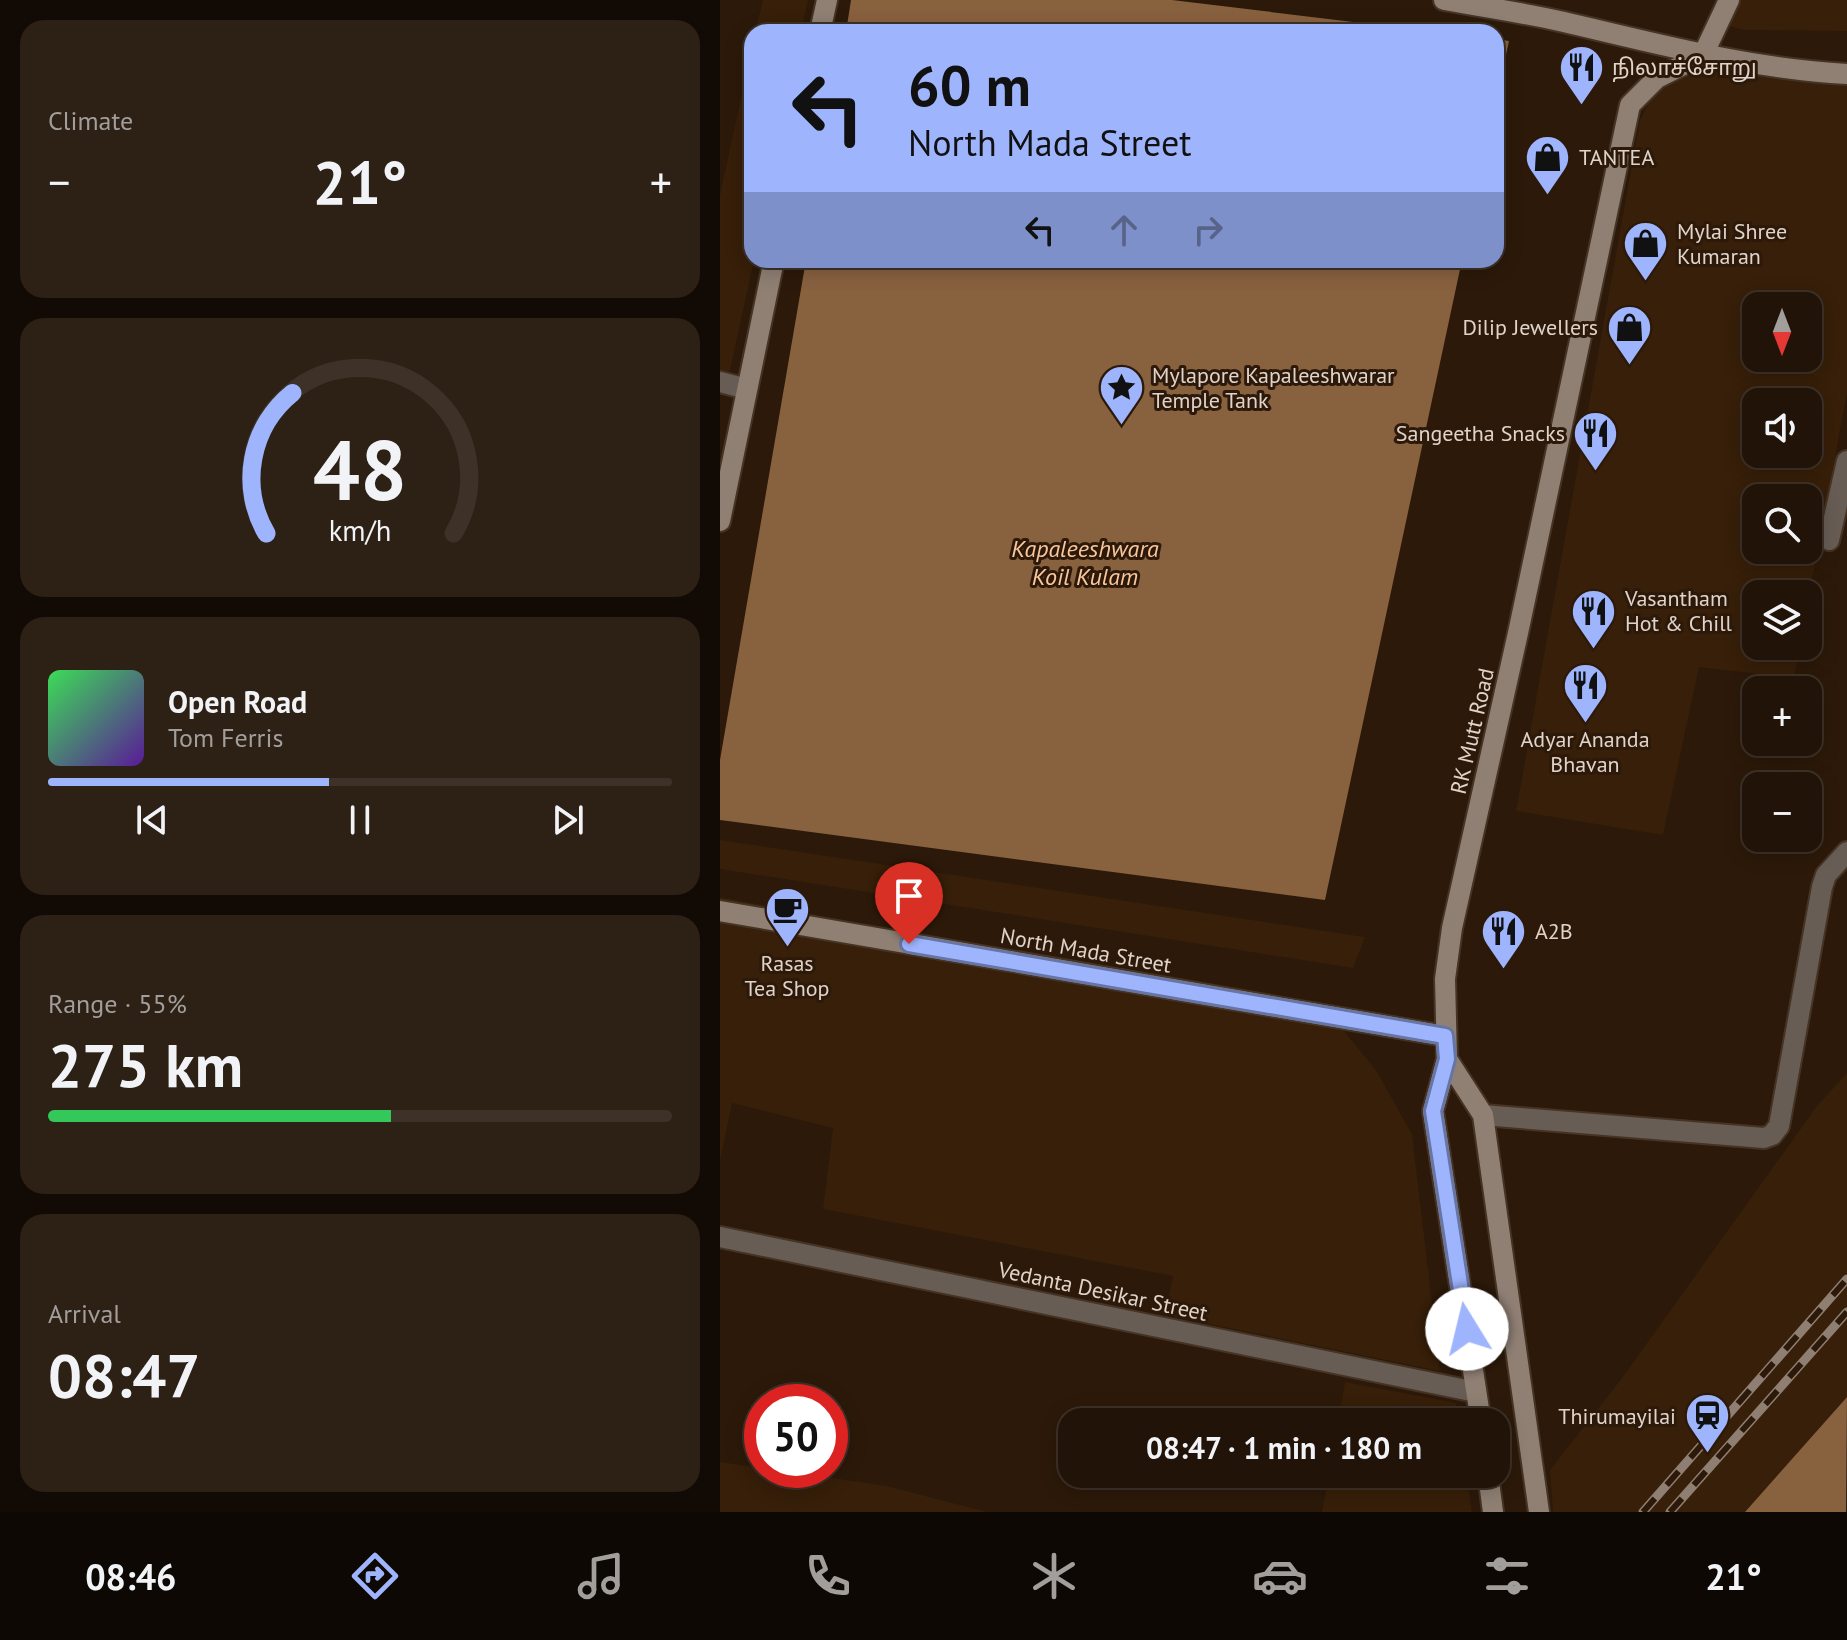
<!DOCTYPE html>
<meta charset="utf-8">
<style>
:root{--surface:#211307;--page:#2d2015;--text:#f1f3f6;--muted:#a29e9b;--line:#3e3228;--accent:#9eb4fd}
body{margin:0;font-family:"PT Sans","Noto Sans Tamil",sans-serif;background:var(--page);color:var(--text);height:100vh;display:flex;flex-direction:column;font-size:30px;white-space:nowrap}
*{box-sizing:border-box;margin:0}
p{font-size:26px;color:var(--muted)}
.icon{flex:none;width:44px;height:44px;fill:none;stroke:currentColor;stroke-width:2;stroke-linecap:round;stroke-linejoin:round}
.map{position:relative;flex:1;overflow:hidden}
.drawer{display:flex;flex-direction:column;gap:20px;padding:20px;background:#120a04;width:720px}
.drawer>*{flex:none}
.top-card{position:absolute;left:24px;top:24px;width:760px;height:244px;border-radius:24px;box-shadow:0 4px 20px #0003,0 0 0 2px var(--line);background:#9eb4fd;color:#111;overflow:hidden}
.needle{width:52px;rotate:180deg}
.controls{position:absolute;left:1022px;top:292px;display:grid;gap:16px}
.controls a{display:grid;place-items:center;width:80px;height:80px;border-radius:16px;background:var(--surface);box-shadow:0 4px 20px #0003,0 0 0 2px var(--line);font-size:40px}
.speed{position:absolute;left:24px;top:1384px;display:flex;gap:16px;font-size:40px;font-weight:700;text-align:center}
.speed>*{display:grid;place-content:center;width:104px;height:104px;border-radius:50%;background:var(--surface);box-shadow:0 4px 20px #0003,0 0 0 2px var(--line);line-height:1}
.speed .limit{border:12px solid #d22;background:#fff;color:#111}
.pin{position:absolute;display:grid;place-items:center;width:68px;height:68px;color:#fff;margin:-82px -34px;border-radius:50% 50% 50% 0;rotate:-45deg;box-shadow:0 0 8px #0007}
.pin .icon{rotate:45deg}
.me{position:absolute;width:88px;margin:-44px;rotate:351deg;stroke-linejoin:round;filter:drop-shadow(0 0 6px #0008)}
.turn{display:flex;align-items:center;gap:28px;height:168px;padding:0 32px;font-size:36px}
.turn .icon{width:104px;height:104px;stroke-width:2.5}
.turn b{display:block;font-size:56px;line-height:68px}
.lanes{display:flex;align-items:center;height:76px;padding:0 32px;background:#0003;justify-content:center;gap:40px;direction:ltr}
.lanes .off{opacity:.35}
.big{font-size:60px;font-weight:800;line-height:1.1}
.drawer .widget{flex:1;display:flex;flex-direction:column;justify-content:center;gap:12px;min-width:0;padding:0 28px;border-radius:24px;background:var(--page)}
.drawer .dial{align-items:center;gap:0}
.dial svg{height:208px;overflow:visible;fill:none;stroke:var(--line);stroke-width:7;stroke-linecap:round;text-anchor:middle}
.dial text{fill:var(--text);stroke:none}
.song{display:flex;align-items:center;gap:24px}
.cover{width:96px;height:96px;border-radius:12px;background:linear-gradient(135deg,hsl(130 70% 55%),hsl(270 70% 35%))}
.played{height:8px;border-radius:4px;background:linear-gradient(90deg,var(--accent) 45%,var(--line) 45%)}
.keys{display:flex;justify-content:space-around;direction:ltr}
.heat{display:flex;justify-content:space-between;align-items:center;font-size:44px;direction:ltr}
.charge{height:12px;border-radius:6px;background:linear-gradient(90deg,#34c759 55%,var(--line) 0)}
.trip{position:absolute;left:338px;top:1408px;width:452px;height:80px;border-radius:24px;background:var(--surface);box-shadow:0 4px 20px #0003,0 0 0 2px var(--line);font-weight:800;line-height:80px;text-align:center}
.dock{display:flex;height:128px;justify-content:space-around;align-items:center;background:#0d0803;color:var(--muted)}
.dock .icon{width:56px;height:56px}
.dock .current{color:var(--accent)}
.dock b{font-size:36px;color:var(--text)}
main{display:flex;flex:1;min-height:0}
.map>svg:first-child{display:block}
.built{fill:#371f09;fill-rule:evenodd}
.water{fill:#88613f}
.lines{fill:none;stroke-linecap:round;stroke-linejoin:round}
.street-casing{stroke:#453324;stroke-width:24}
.secondary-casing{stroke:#453324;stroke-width:24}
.street{stroke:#675d55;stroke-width:20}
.secondary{stroke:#908074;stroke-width:20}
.rail-casing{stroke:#8f7f72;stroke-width:9}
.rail{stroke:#2c1909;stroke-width:6;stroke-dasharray:18;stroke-linecap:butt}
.route-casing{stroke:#6775a4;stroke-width:20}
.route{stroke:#9eb4fd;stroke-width:14}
.labels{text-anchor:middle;stroke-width:6;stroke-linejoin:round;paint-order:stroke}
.poi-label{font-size:22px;fill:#e0d3c9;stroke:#2c1909;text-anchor:start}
.street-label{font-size:22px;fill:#e0d3c9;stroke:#2c1909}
.water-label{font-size:24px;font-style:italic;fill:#fac79d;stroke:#2c1909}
</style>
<main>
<section class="drawer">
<div class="widget"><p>Climate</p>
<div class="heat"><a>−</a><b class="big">21°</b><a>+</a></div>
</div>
<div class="widget dial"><svg viewBox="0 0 100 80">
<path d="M14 69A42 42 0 1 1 86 69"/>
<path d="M14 69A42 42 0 0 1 24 15" stroke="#9eb4fd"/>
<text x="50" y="56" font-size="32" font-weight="700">48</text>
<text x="50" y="72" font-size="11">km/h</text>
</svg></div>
<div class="widget">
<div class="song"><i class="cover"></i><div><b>Open Road</b><p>Tom Ferris</p></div></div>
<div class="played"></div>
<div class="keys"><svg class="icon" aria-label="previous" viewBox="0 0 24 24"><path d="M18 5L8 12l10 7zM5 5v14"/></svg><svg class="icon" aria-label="pause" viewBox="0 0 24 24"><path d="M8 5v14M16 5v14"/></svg><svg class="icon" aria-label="next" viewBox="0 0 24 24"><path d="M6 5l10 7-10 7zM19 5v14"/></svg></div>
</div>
<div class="widget"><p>Range · 55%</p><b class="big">275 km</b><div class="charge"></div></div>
<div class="widget"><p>Arrival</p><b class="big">08:47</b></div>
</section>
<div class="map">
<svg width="1127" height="1512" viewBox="0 0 1127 1512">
<rect width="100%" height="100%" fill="#2c1909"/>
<path class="built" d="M43 0H88L81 32H35Z
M1012 0H1127V31L1024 30 1004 25Z
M32 47 34 260 9 375 0 372V195Z
M968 57 1127 69V393L1088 600V594H1036V646H1080L1074 678 979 667 943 835 796 811 920 120 938 85ZM1036 306H1088V358H1036ZM1036 402H1088V454H1036ZM1036 498H1088V550H1036Z
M0 840 645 937 633 968 0 869Z
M0 897 608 1012 656 1070 692 1134 720 1371 445 1315 453 1276 103 1209 113 1128 12 1103 0 1161Z
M1127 1073V1397L1025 1512H833L830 1470 902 1378 1097 1106Z
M625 1382 736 1403 739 1422H618Z
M0 1462 167 1486 267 1512H0Z
M609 1474H746L752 1512H602Z"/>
<path class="water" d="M131 0H452L716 32H126Z
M776 39 789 41 776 100Z
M86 260H742L605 900 0 820V760Z
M1127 1397 1126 1512H1025Z"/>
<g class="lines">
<defs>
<path id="street" d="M0 382 27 389
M1109 540 1127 461
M763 1115 1044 1138 1052 1135 1059 1126 1102 887 1106 875 1127 852
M0 1237 756 1392"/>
<path id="secondary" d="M724 0C764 7 805 13 844 22 938 44 1031 69 1127 74
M100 32 107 0
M0 521 54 260
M0 911 725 1036
M727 1059 713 1111 761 1422
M768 1474 773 1512
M819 1512 763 1115 727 1059 725 979 732 928 798 633 910 105 937 78 983 55 1009 0"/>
</defs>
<use href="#street" class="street-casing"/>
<use href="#secondary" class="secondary-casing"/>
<use href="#street" class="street"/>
<use href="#secondary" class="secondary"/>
<defs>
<path id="rail" d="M923 1512 1127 1279
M950 1512 1127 1312"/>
</defs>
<use href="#rail" class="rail-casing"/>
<use href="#rail" class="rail"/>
</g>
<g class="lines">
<defs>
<path id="route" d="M189 944 725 1036 727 1059 713 1111 747 1329"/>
</defs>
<use href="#route" class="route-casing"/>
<use href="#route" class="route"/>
</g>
<defs>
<symbol id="restaurant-pin" viewBox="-11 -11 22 30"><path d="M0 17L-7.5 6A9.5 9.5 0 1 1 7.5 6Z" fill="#9eb4fd" stroke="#2c1909"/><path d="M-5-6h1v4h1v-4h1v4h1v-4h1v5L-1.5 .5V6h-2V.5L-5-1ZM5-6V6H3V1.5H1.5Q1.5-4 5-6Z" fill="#111"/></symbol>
<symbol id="shop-pin" viewBox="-11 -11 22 30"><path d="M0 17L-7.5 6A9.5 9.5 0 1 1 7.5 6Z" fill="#9eb4fd" stroke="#2c1909"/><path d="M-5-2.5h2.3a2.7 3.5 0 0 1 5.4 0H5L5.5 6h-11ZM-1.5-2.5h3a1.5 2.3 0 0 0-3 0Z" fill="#111"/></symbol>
<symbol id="sight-pin" viewBox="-11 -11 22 30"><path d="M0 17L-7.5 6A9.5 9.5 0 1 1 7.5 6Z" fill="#9eb4fd" stroke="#2c1909"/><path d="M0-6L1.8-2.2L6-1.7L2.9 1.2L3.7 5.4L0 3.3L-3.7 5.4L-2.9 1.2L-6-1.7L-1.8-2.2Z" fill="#111"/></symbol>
<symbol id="cafe-pin" viewBox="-11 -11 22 30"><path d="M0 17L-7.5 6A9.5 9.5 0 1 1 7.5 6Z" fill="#9eb4fd" stroke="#2c1909"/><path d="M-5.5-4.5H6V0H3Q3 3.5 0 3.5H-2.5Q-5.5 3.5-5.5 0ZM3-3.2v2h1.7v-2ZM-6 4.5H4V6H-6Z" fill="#111"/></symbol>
<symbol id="station-pin" viewBox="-11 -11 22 30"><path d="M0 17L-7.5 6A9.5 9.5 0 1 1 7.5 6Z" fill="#9eb4fd" stroke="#2c1909"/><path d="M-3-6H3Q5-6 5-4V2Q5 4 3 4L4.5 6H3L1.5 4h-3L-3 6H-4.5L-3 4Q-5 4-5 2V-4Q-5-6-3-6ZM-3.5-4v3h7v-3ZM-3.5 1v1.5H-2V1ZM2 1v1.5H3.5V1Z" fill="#111"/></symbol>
</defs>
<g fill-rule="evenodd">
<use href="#restaurant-pin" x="836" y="42" width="51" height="69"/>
<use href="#shop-pin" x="802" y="132" width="51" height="69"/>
<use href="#shop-pin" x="900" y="218" width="51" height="69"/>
<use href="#shop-pin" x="884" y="302" width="51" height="69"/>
<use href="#sight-pin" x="376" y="362" width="51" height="69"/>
<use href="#restaurant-pin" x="850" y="408" width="51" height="69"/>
<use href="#restaurant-pin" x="848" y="586" width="51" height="69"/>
<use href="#restaurant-pin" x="840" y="660" width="51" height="69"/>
<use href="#cafe-pin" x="42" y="884" width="51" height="69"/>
<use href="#restaurant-pin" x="758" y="906" width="51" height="69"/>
<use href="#station-pin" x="962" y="1390" width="51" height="69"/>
</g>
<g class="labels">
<g class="poi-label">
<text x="892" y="75">நிலாச்சோறு</text>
<text x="859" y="165">TANTEA</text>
<text x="957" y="239">Mylai Shree<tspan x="957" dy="25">Kumaran</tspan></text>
<text x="878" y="335" text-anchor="end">Dilip Jewellers</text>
<text x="432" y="383">Mylapore Kapaleeshwarar<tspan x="432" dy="25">Temple Tank</tspan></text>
<text x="845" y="441" text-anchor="end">Sangeetha Snacks</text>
<text x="905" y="606">Vasantham<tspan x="905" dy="25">Hot &amp; Chill</tspan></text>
<text x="865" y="747" text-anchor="middle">Adyar Ananda<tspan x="865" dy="25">Bhavan</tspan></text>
<text x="815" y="939">A2B</text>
<text x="67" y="971" text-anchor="middle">Rasas<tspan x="67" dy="25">Tea Shop</tspan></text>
<text x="956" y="1424" text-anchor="end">Thirumayilai</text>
</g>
<g class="street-label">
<text transform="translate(752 731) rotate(-77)" y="8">RK Mutt Road</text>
<text transform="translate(366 950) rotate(10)" y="8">North Mada Street</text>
<text transform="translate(383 1291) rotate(12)" y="8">Vedanta Desikar Street</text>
</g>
<g class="water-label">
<text x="365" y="557">Kapaleeshwara<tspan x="365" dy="28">Koil Kulam</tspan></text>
</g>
</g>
</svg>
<div class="controls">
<a><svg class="needle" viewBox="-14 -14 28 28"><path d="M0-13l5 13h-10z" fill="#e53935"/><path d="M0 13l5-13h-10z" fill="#a29e9b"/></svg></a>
<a><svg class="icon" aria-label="sound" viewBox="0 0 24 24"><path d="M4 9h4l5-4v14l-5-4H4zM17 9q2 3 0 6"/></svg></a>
<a><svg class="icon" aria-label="search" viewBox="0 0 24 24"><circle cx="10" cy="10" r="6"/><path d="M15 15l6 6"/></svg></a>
<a><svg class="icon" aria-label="layers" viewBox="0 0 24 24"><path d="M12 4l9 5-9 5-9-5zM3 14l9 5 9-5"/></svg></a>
<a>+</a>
<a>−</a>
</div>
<div class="speed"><div class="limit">50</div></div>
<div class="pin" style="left:189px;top:944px;background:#d93025"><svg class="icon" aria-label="arrive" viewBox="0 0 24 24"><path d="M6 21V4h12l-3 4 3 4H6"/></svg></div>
<svg class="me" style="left:747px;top:1329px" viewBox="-20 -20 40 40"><circle r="19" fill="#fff"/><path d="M0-13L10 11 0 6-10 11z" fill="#9eb4fd"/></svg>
<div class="trip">08:47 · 1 min · 180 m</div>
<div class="top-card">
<div class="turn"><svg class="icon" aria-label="left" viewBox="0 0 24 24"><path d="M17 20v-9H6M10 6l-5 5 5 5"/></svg><div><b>60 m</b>North Mada Street</div></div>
<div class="lanes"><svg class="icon" aria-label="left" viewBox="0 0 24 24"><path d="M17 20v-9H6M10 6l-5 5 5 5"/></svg><svg class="icon off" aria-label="ahead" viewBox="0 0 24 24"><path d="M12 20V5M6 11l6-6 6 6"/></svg><svg class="icon off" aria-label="right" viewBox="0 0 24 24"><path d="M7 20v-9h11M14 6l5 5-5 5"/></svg></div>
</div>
</div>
</main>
<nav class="dock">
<b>08:46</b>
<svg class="icon current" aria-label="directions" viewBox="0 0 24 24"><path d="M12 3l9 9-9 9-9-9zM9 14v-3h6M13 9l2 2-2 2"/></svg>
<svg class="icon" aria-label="music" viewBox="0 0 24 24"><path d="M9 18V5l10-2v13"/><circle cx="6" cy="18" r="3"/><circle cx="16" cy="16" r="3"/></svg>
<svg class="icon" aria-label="phone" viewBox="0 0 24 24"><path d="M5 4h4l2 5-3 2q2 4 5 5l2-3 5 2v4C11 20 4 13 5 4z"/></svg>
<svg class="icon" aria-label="climate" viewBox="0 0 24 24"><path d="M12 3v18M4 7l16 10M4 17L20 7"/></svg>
<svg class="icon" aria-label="car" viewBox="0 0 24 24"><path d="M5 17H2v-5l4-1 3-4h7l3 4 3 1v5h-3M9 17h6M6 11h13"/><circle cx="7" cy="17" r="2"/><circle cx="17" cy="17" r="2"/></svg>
<svg class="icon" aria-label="filters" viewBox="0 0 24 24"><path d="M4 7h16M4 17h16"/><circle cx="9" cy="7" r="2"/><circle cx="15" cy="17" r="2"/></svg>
<b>21°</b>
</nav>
